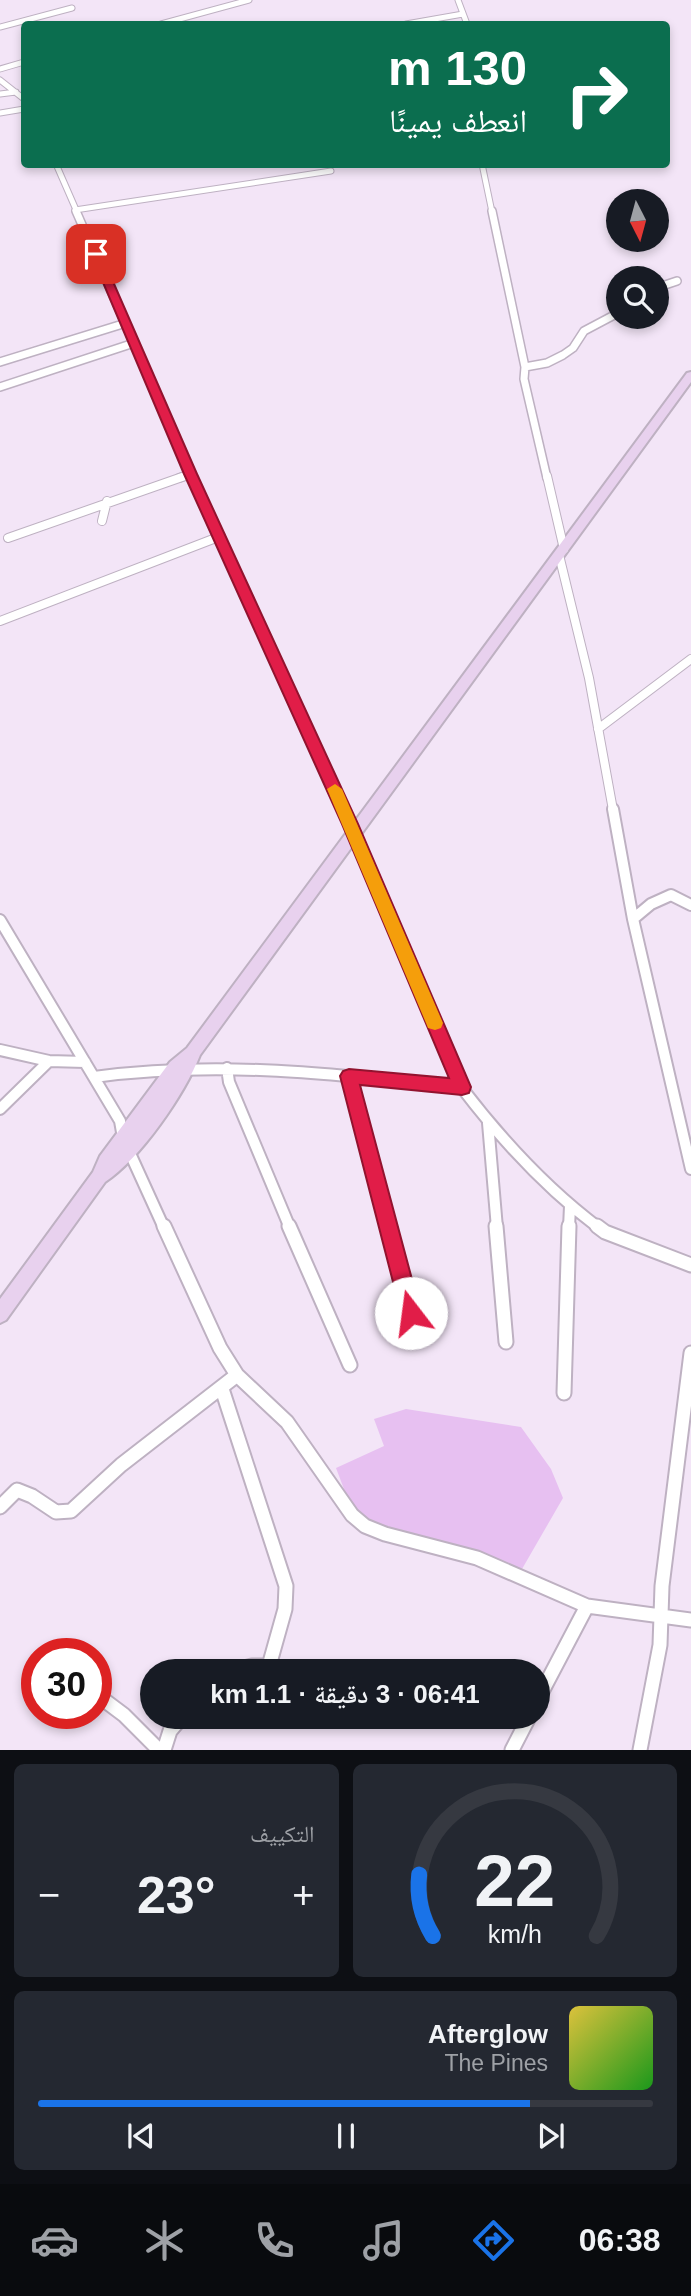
<!DOCTYPE html>
<html lang="ar">
<meta charset="utf-8">
<style>
:root{--surface:#171b24;--page:#242831;--text:#f1f3f6;--muted:#9ea1a6;--line:#363941;--accent:#1a73e8}
body{margin:0;font-family:Helvetica,"Noto Naskh Arabic",sans-serif;background:var(--page);color:var(--text);direction:rtl;height:100vh;display:flex;flex-direction:column;font-size:26px;white-space:nowrap}
*{box-sizing:border-box;margin:0}
p{font-size:23px;color:var(--muted)}
.icon{flex:none;width:38px;height:38px;fill:none;stroke:currentColor;stroke-width:2;stroke-linecap:round;stroke-linejoin:round}
.map{position:relative;height:1750px;overflow:hidden;direction:ltr}
.sheet{display:flex;flex-direction:column;gap:14px;padding:14px;background:#0d0f14;flex:1}
.sheet>*{flex:none}
.guide{position:absolute;left:21px;top:21px;width:649px;height:147px;border-radius:7px;box-shadow:0 4px 10px #0003;direction:rtl;background:#0b6e4f;color:#fff;overflow:hidden}
.needle{width:46px;rotate:174deg}
.buttons{position:absolute;left:606px;top:189px;display:grid;gap:14px}
.buttons a{display:grid;place-items:center;width:63px;height:63px;border-radius:50%;background:var(--surface);box-shadow:0 4px 10px #0003;font-size:35px}
.speed{position:absolute;left:21px;top:1638px;display:flex;gap:14px;font-size:35px;font-weight:700;text-align:center}
.speed>*{display:grid;place-content:center;width:91px;height:91px;border-radius:50%;background:var(--surface);box-shadow:0 4px 10px #0003;line-height:1}
.speed .limit{border:10px solid #d22;background:#fff;color:#111}
.pin{position:absolute;display:grid;place-items:center;width:60px;height:60px;color:#fff;margin:-30px;border-radius:14px;box-shadow:0 4px 10px #0006}
.me{position:absolute;width:77px;margin:-38px;rotate:345deg;stroke-linejoin:round;filter:drop-shadow(0 0 5px #0008)}
.turn{display:flex;align-items:center;gap:24px;height:147px;padding:0 28px;font-size:32px}
.turn .icon{width:91px;height:91px;stroke-width:2.5}
.turn b{display:block;font-size:49px;line-height:60px}
.big{font-size:52px;font-weight:600;line-height:1.1}
.sheet .tile{flex:1;display:flex;flex-direction:column;justify-content:center;gap:10px;min-width:0;padding:0 24px;border-radius:10px;background:var(--page)}
.sheet .dial{align-items:center;gap:0}
.dial svg{height:182px;overflow:visible;fill:none;stroke:var(--line);stroke-width:7;stroke-linecap:round;text-anchor:middle}
.dial text{fill:var(--text);stroke:none}
.song{display:flex;align-items:center;gap:21px}
.cover{width:84px;height:84px;border-radius:10px;background:linear-gradient(135deg,hsl(50 70% 55%),hsl(120 70% 35%))}
.played{height:7px;border-radius:4px;background:linear-gradient(90deg,var(--accent) 80%,var(--line) 80%)}
.keys{display:flex;justify-content:space-around;direction:ltr}
.heat{display:flex;justify-content:space-between;align-items:center;font-size:38px;direction:ltr}
.sheet .tiles{flex:1;display:grid;gap:14px;grid-template-columns:1fr 1fr}
.tile:last-child{grid-column:span 2}
.trip{position:absolute;left:140px;top:1659px;width:410px;height:70px;border-radius:35px;background:var(--surface);box-shadow:0 4px 10px #0003;font-weight:600;line-height:70px;text-align:center;direction:rtl}
.menu{display:flex;height:112px;justify-content:space-around;align-items:center;background:#090b0e;color:var(--muted)}
.menu .icon{width:49px;height:49px}
.menu .current{color:var(--accent)}
.menu b{font-size:32px;color:var(--text)}
.map>svg:first-child{display:block}
.green{fill:#e7c0f1}
.lines{fill:none;stroke-linecap:round;stroke-linejoin:round}
.street-far4-casing{stroke:#beb1c2;stroke-width:7}
.street-far3-casing{stroke:#beb1c2;stroke-width:10}
.street-far2-casing{stroke:#beb1c2;stroke-width:10}
.street-far1-casing{stroke:#beb1c2;stroke-width:14}
.street-casing{stroke:#beb1c2;stroke-width:17}
.secondary-casing{stroke:#beb1c2;stroke-width:4}
.street-far4{stroke:#fff;stroke-width:5}
.street-far3{stroke:#fff;stroke-width:7}
.street-far2{stroke:#fff;stroke-width:8}
.street-far1{stroke:#fff;stroke-width:10}
.street{stroke:#fff;stroke-width:13}
.secondary{fill:#e8d1ee;fill-rule:evenodd}
.route{fill:#e11d48;stroke:#92132f;stroke-width:2}
.slow{fill:#f59e0b}
</style>
<div class="map">
<svg width="691" height="1750" viewBox="0 0 691 1750">
<rect width="100%" height="100%" fill="#f3e5f7"/>
<path class="green" d="M406 1409 521 1427 551 1469 563 1498 522 1569 476 1552 384 1528 363 1518 350 1505 336 1468 384 1446 374 1419Z"/>
<g class="lines">
<defs>
<path id="street-far4" d="M458 0 467 24
M161 24 249 0
M406 24 463 14
M0 27 72 8
M0 69 24 62
M0 80 24 99
M0 94 16 92
M0 113 24 109
M56 164 77 212
M482 164 492 212
M75 210 331 171"/>
<path id="street-far3" d="M76 211 193 478
M492 211 525 367 524 379 547 478
M656 288 677 281
M0 362 126 323
M525 367 547 363 563 355 573 348 584 331 618 313
M0 387 134 343
M179 478 191 474"/>
<path id="street-far2" d="M192 476 344 810
M547 476 564 549
M102 521 107 501
M8 538 185 476
M559 555 589 678 613 810
M0 621 221 536
M598 729 691 659"/>
<path id="street-far1" d="M343 809 462 1088
M613 809 633 919 691 1169
M633 919 651 904 671 895 691 905
M0 920 120 1121 123 1138 164 1228
M0 1050 49 1061 85 1062
M227 1068 229 1082 290 1228
M349 1076 389 1228
M94 1077C218 1060 339 1074 462 1088 501 1139 547 1189 599 1228
M0 1109 49 1061
M488 1123 497 1228
M569 1228 570 1206"/>
<path id="street" d="M164 1226 220 1348 237 1375 287 1422 352 1515 365 1526 385 1534 477 1558 587 1606 691 1620
M289 1226 350 1365
M388 1226 417 1337
M496 1226 506 1342
M597 1226 605 1232 691 1265
M222 1389 286 1586 285 1609 269 1666 281 1671
M564 1393 569 1226
M0 1507 17 1490 32 1496 56 1512 71 1511 121 1465 237 1375
M232 1671 252 1666H269
M96 1694 124 1715 157 1748 164 1749
M537 1701 587 1606
M164 1750 170 1731 182 1717
M512 1750 529 1717
M640 1750 660 1645 662 1586 691 1353"/>
<path id="secondary" d="M691 372V382L200 1055C185 1094 140 1159 105 1182L6 1320 0 1323V1299L93 1172 100 1156 170 1062 187 1048 687 373Z"/>
</defs>
<use href="#street-far4" class="street-far4-casing"/>
<use href="#street-far3" class="street-far3-casing"/>
<use href="#street-far2" class="street-far2-casing"/>
<use href="#street-far1" class="street-far1-casing"/>
<use href="#street" class="street-casing"/>
<use href="#secondary" class="secondary-casing"/>
<use href="#street-far4" class="street-far4"/>
<use href="#street-far3" class="street-far3"/>
<use href="#street-far2" class="street-far2"/>
<use href="#street-far1" class="street-far1"/>
<use href="#street" class="street"/>
<use href="#secondary" class="secondary"/>
</g>
<path class="route" d="M96 251 101 254 197 474 358 824 471 1087 469 1093 462 1095 360 1085 421 1313 418 1320 411 1323 404 1320 401 1313 340 1076 343 1071 349 1069 449 1078 342 824 184 474 91 254Z"/>
<path class="slow" d="M335 784 342 789 443 1023 441 1028 435 1030 428 1028 426 1023 327 789Z"/>
</svg>
<div class="buttons">
<a><svg class="needle" viewBox="-14 -14 28 28"><path d="M0-13l5 13h-10z" fill="#e53935"/><path d="M0 13l5-13h-10z" fill="#9ea1a6"/></svg></a>
<a><svg class="icon" aria-label="search" viewBox="0 0 24 24"><circle cx="10" cy="10" r="6"/><path d="M15 15l6 6"/></svg></a>
</div>
<div class="speed"><div class="limit">30</div></div>
<div class="pin" style="left:96px;top:254px;background:#d93025"><svg class="icon" aria-label="arrive" viewBox="0 0 24 24"><path d="M6 21V4h12l-3 4 3 4H6"/></svg></div>
<svg class="me" style="left:411px;top:1313px" viewBox="-20 -20 40 40"><circle r="19" fill="#fff"/><path d="M0-13L10 11 0 6-10 11z" fill="#e11d48"/></svg>
<div class="trip">06:41 · 3 دقيقة · 1.1 km</div>
<div class="guide">
<div class="turn"><svg class="icon" aria-label="right" viewBox="0 0 24 24"><path d="M7 20v-9h11M14 6l5 5-5 5"/></svg><div><b>130 m</b>انعطف يمينًا</div></div>
</div>
</div>
<section class="sheet">
<div class="tiles">
<div class="tile dial"><svg viewBox="0 0 100 80">
<path d="M14 69A42 42 0 1 1 86 69"/>
<path d="M14 69A42 42 0 0 1 8 42" stroke="#1a73e8"/>
<text x="50" y="56" font-size="32" font-weight="700">22</text>
<text x="50" y="72" font-size="11">km/h</text>
</svg></div>
<div class="tile"><p>التكييف</p>
<div class="heat"><a>−</a><b class="big">23°</b><a>+</a></div>
</div>
<div class="tile">
<div class="song"><i class="cover"></i><div><b>Afterglow</b><p>The Pines</p></div></div>
<div class="played"></div>
<div class="keys"><svg class="icon" aria-label="previous" viewBox="0 0 24 24"><path d="M18 5L8 12l10 7zM5 5v14"/></svg><svg class="icon" aria-label="pause" viewBox="0 0 24 24"><path d="M8 5v14M16 5v14"/></svg><svg class="icon" aria-label="next" viewBox="0 0 24 24"><path d="M6 5l10 7-10 7zM19 5v14"/></svg></div>
</div>
</div>
</section>
<nav class="menu">
<b>06:38</b>
<svg class="icon current" aria-label="directions" viewBox="0 0 24 24"><path d="M12 3l9 9-9 9-9-9zM9 14v-3h6M13 9l2 2-2 2"/></svg>
<svg class="icon" aria-label="music" viewBox="0 0 24 24"><path d="M9 18V5l10-2v13"/><circle cx="6" cy="18" r="3"/><circle cx="16" cy="16" r="3"/></svg>
<svg class="icon" aria-label="phone" viewBox="0 0 24 24"><path d="M5 4h4l2 5-3 2q2 4 5 5l2-3 5 2v4C11 20 4 13 5 4z"/></svg>
<svg class="icon" aria-label="climate" viewBox="0 0 24 24"><path d="M12 3v18M4 7l16 10M4 17L20 7"/></svg>
<svg class="icon" aria-label="car" viewBox="0 0 24 24"><path d="M5 17H2v-5l4-1 3-4h7l3 4 3 1v5h-3M9 17h6M6 11h13"/><circle cx="7" cy="17" r="2"/><circle cx="17" cy="17" r="2"/></svg>
</nav>
